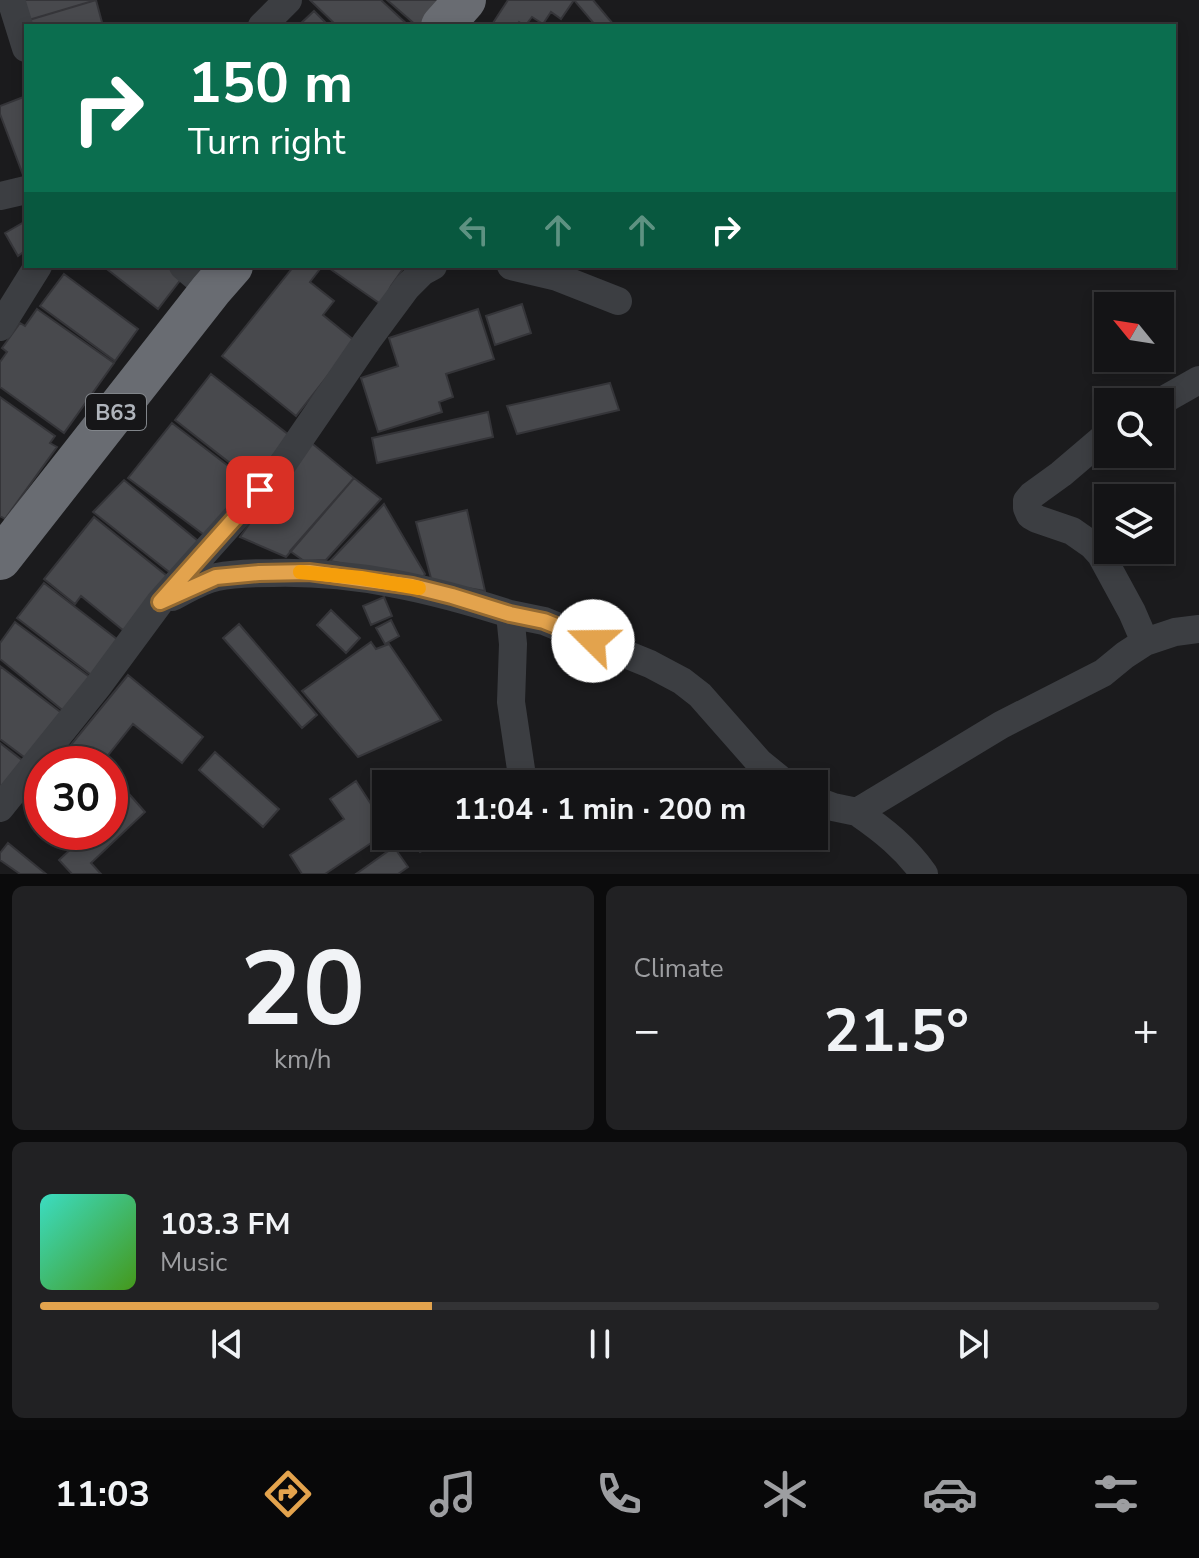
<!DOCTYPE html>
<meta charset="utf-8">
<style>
:root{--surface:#141416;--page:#212123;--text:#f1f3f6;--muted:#9d9ea1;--line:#333335;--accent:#e3a34d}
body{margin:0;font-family:"Nunito Sans",sans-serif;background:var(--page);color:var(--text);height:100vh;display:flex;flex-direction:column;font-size:30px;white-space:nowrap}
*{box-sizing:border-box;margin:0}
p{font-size:26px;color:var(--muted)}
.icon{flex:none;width:44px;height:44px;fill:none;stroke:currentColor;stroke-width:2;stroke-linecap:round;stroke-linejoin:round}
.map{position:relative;height:874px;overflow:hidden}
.sheet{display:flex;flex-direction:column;gap:12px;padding:12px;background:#0b0b0c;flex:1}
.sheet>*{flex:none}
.banner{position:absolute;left:24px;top:24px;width:1152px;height:244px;border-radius:0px;box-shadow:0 4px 12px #0003,0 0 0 2px var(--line);background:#0b6e4f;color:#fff;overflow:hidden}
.needle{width:52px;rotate:300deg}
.buttons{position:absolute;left:1094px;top:292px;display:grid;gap:16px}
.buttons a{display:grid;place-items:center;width:80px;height:80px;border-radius:0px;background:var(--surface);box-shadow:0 4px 12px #0003,0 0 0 2px var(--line);font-size:40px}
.speed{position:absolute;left:24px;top:746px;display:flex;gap:16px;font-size:40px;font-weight:700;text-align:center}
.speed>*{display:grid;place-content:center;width:104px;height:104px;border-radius:50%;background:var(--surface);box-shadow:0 4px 12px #0003,0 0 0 2px var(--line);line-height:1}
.speed .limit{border:12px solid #d22;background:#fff;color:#111}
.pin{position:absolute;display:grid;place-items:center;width:68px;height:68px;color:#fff;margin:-34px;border-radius:16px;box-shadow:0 4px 12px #0006}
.me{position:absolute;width:88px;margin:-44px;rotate:292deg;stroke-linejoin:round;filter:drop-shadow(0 0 6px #0008)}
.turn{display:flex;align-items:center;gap:28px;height:168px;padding:0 32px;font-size:36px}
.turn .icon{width:104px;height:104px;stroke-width:2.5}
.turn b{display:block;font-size:56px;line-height:68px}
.lanes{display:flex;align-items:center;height:76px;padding:0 32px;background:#0003;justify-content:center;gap:40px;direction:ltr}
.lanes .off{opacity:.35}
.big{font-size:60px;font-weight:700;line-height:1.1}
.sheet .card{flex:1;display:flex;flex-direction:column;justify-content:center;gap:12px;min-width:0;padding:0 28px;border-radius:12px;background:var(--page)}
.sheet .dial{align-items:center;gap:0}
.dial b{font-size:104px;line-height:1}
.song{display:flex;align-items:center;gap:24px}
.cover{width:96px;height:96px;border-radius:12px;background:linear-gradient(135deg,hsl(170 70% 55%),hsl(100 70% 35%))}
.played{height:8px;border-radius:4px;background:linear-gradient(90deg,var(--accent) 35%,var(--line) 35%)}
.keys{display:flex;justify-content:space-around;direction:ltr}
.heat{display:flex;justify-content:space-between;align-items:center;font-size:44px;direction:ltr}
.sheet .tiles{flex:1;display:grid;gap:12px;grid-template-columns:1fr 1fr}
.card:last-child{grid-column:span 2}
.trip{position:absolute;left:372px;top:770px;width:456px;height:80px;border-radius:0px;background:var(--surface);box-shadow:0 4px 12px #0003,0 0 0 2px var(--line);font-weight:700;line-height:80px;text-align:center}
.dock{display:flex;height:128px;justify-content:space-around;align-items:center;background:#080809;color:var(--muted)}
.dock .icon{width:56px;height:56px}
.dock .on{color:var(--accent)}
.dock b{font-size:36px;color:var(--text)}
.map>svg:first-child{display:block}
.building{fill:#48494d;stroke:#353539;stroke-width:2}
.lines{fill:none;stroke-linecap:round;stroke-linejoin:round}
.minor{stroke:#3c3e42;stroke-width:28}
.highway{stroke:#696c72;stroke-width:42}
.route-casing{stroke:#946a32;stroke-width:20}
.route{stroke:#e3a34d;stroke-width:14}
.slow{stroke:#f59e0b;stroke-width:14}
.labels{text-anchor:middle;stroke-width:6;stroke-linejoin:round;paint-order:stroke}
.shield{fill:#161618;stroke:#81858a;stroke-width:2}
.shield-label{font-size:22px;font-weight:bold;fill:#afb4bb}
</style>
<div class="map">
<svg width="1199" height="874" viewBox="0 0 1199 874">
<rect width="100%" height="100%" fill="#1b1b1d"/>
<path class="building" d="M24 0H96L29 20Z
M96 0 103 26H31L29 20Z
M310 0H381L409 26H337Z
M387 0H447L424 26H417Z
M508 0H574L561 19 551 12 543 24 532 17 525 26 519 22 516 26H491Z
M574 0H593L614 25 596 26Z
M314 11 329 26H298Z
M26 96V183L0 114V106Z
M26 221V250L18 256 5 233Z
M103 266H175L185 274 158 309Z
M294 266H316L320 269 310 282 334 301 323 315 355 341 296 416 222 356Z
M326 266H405L391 286 382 305Z
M64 274 138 329 115 361 40 306Z
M522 304 531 333 495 345 486 316Z
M37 309 114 363 64 433 0 387V362L7 352 2 348 20 323 25 326Z
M478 309 494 359 446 374 453 397 439 402 442 412 378 432 361 378 398 366 389 338Z
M211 374 289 435 253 481 175 420Z
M610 383 619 410 517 434 507 406Z
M0 397 55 436 50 443 57 447 5 519 0 516Z
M488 412 493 437 377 463 372 438Z
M172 423 248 481 211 540 128 478Z
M308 440 354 478 286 557 240 537Z
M354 478 381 499 326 560 304 561 290 551Z
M124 480 203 545 178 579 93 512Z
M384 504 425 574 421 580 330 561Z
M467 510 485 591 432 582 416 522Z
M94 517 172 580 129 635 81 596 75 604 44 579Z
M44 583 122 643 95 678 17 618Z
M384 597 392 616 371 625 363 606Z
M331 610 360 638 346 653 317 625Z
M391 620 399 636 385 644 376 628Z
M15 622 91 678 66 713 0 659V643Z
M239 624 317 715 302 728 223 638Z
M371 642 376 649 389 644 441 720 358 757 302 691Z
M0 666 63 714 32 763 0 739Z
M128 675 203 737 182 763 133 724 101 764H91L70 746Z
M0 743 27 764 0 799Z
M215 752 279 809 263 827 199 770Z
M356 781 386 827V833L325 874H302L290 855 344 819 330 799Z
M130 795 145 812 91 863 101 874H72L59 860 89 832H110V813Z
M409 836H448L420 852Z
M8 843 46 874H20L0 860V853Z
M394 847 408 867 398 874H356Z"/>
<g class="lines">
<path class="minor" d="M11 0 26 48
M262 26 288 0
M0 196 26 190
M183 266 211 290
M511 266 557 277 618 301
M0 327 38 266
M1160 402 1199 380
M1108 434 1061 474 1032 495 1027 501V508L1030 515 1037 519 1072 531 1092 545 1101 555 1132 612 1145 642
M172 597C186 590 202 580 217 577 235 573 255 573 273 573 355 571 432 589 510 614L513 644 511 702 522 776
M510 614 544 621 650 664 682 681 700 695 759 762 786 784
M814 800 833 807 857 812 1001 725 1103 673 1125 655 1145 642 1175 632 1199 629
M0 808 98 686 160 602 280 468 367 341 407 287 422 272 433 266
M857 812C883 830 906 848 924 874"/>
<path class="highway" d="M442 26 465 0
M0 559 211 290 232 266"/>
</g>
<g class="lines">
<defs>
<path id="route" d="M260 490 160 602 216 577 259 573 309 572 412 586 452 596 510 614 544 621 593 641"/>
</defs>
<use href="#route" class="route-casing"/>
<use href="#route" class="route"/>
<path class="slow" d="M300 572 361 578 419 588"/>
</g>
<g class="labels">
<rect class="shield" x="86" y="394" width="60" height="36" rx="6"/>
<g class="shield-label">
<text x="116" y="420">B63</text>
</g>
</g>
</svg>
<div class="buttons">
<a><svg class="needle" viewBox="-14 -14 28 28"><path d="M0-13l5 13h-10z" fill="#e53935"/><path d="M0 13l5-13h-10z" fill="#9d9ea1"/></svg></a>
<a><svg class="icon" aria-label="search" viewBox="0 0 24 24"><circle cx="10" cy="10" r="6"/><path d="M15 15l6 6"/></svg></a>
<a><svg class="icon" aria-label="layers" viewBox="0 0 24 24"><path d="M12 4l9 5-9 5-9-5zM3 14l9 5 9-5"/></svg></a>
</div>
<div class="speed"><div class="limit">30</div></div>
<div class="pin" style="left:260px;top:490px;background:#d93025"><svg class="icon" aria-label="arrive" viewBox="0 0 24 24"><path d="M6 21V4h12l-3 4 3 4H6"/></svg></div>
<svg class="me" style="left:593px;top:641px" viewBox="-20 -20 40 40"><circle r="19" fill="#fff"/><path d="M0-13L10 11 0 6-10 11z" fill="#e3a34d"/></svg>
<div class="trip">11:04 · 1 min · 200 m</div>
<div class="banner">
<div class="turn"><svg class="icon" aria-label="right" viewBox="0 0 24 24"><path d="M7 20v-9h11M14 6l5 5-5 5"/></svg><div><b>150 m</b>Turn right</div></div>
<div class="lanes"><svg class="icon off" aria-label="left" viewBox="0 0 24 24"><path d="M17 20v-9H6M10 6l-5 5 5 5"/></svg><svg class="icon off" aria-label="ahead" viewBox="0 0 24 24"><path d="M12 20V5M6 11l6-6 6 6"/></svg><svg class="icon off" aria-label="ahead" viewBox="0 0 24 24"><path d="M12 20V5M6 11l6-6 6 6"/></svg><svg class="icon" aria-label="right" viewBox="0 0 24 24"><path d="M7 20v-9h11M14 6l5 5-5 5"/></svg></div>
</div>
</div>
<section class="sheet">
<div class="tiles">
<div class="card dial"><b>20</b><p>km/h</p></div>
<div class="card"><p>Climate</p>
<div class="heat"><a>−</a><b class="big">21.5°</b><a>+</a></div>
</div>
<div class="card">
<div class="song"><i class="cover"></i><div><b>103.3 FM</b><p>Music</p></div></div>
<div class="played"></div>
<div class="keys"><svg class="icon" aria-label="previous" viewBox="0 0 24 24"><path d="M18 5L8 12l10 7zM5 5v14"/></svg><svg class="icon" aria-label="pause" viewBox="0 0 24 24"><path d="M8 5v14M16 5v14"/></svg><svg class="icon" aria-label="next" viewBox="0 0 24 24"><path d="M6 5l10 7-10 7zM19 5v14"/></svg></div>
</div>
</div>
</section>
<nav class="dock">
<b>11:03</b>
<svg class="icon on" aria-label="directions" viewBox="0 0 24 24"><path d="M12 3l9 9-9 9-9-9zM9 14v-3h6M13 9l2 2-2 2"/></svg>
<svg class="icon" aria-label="music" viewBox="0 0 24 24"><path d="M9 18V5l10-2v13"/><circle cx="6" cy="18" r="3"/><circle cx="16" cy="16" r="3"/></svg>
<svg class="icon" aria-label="phone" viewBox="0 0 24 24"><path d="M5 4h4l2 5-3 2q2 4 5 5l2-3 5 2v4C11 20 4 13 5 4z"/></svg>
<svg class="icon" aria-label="climate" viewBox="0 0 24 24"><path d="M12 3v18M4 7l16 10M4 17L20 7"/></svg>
<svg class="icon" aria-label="car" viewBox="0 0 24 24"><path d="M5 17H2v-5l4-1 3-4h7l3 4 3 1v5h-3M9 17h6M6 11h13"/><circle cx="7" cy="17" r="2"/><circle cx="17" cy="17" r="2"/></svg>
<svg class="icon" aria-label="filters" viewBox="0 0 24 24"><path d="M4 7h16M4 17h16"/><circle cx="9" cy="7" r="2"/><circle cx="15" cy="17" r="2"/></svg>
</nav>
